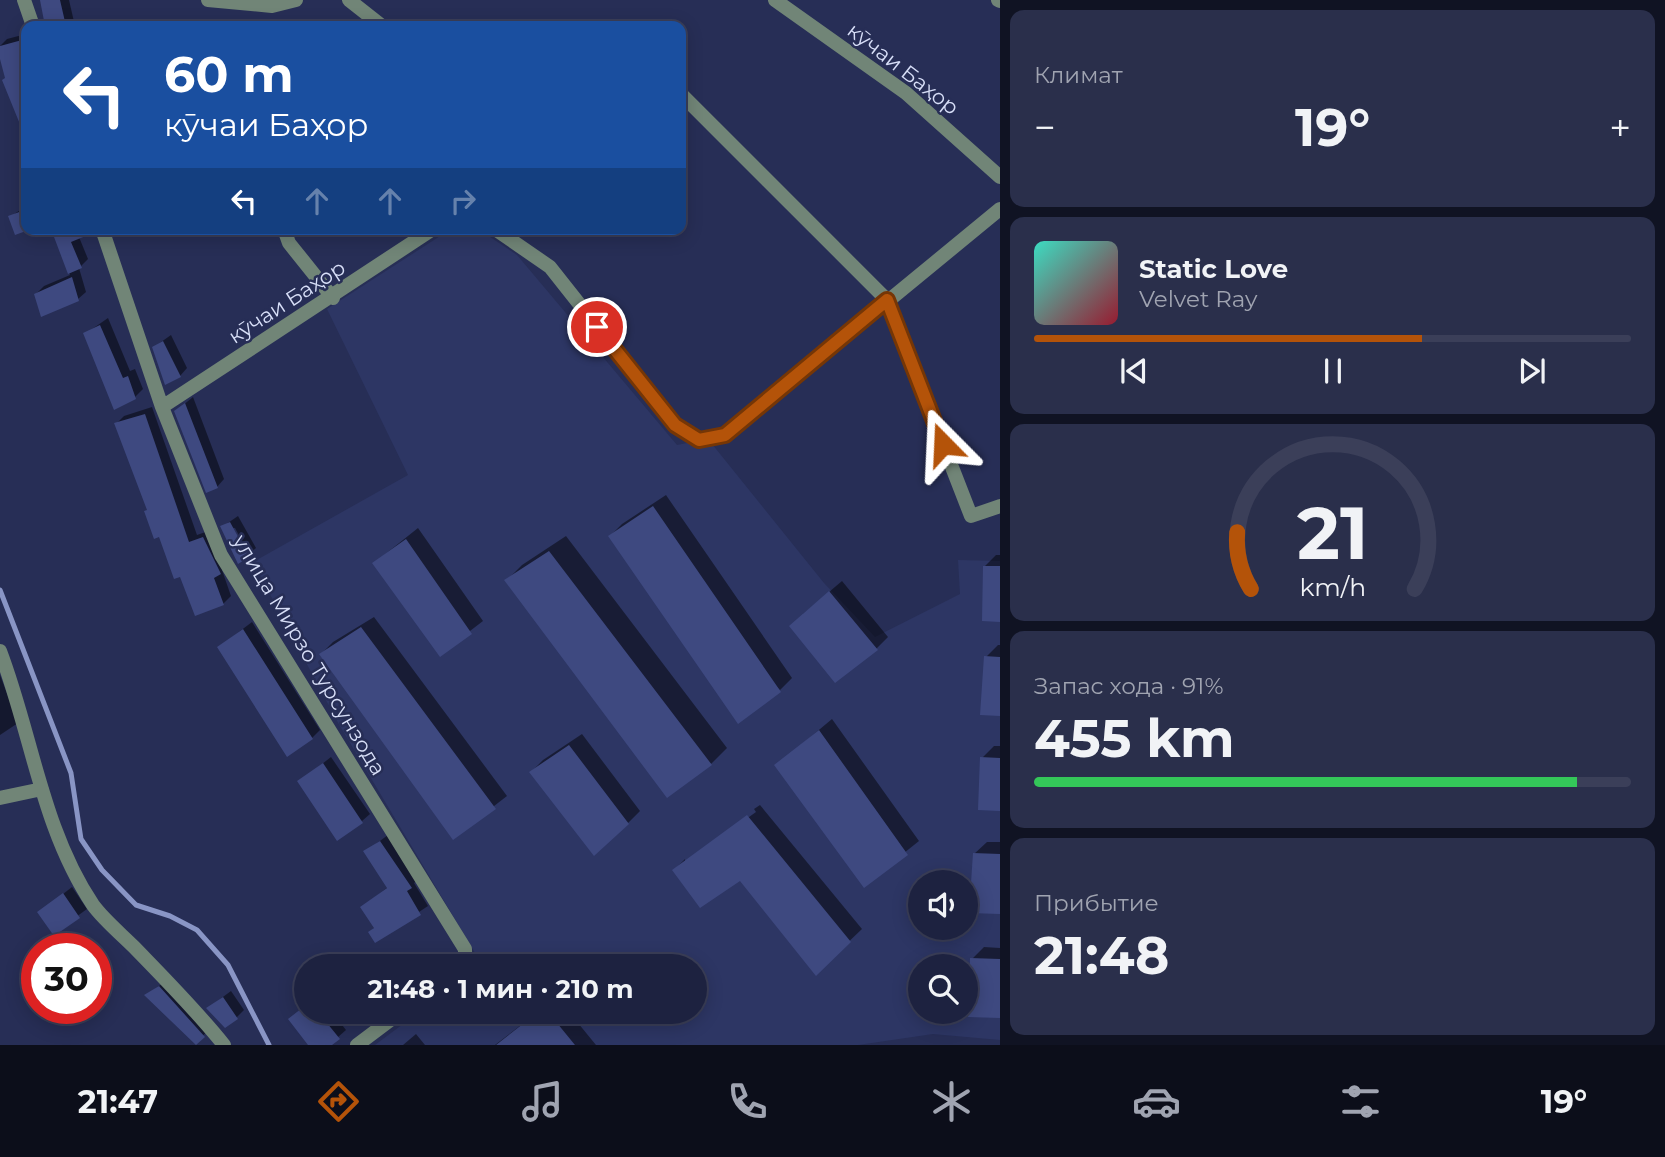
<!DOCTYPE html>
<html lang="ru">
<meta charset="utf-8">
<style>
:root{--surface:#1d2240;--page:#2a2f4b;--text:#f1f3f6;--muted:#a0a4b1;--line:#3b3f59;--accent:#b45309}
body{margin:0;font-family:Montserrat,sans-serif;background:var(--page);color:var(--text);height:100vh;display:flex;flex-direction:column;font-size:26px;white-space:nowrap}
*{box-sizing:border-box;margin:0}
p{font-size:23px;color:var(--muted)}
.icon{flex:none;width:38px;height:38px;fill:none;stroke:currentColor;stroke-width:2;stroke-linecap:round;stroke-linejoin:round}
.map{position:relative;flex:1;overflow:hidden}
.panel{display:flex;flex-direction:column;gap:10px;padding:10px;background:#101323;width:665px}
.panel>*{flex:none}
.banner{position:absolute;left:21px;top:21px;width:665px;height:214px;border-radius:14px;box-shadow:0 4px 18px #0003,0 0 0 2px var(--line);background:#1a4fa0;color:#fff;overflow:hidden}
.tools{position:absolute;left:908px;top:870px;display:grid;gap:14px}
.tools a{display:grid;place-items:center;width:70px;height:70px;border-radius:50%;background:var(--surface);box-shadow:0 4px 18px #0003,0 0 0 2px var(--line);font-size:35px}
.speed{position:absolute;left:21px;top:933px;display:flex;gap:14px;font-size:35px;font-weight:700;text-align:center}
.speed>*{display:grid;place-content:center;width:91px;height:91px;border-radius:50%;background:var(--surface);box-shadow:0 4px 18px #0003,0 0 0 2px var(--line);line-height:1}
.speed .limit{border:10px solid #d22;background:#fff;color:#111}
.pin{position:absolute;display:grid;place-items:center;width:60px;height:60px;color:#fff;margin:-30px;border:4px solid #fff;border-radius:50%;box-shadow:0 2px 7px #0007}
.me{position:absolute;width:77px;margin:-38px;rotate:339deg;stroke-linejoin:round;filter:drop-shadow(0 0 5px #0008)}
.turn{display:flex;align-items:center;gap:24px;height:147px;padding:0 28px;font-size:32px}
.turn .icon{width:91px;height:91px;stroke-width:2.5}
.turn b{display:block;font-size:49px;line-height:60px}
.lanes{display:flex;align-items:center;height:66px;padding:0 28px;background:#0003;justify-content:center;gap:35px;direction:ltr}
.lanes .off{opacity:.35}
.big{font-size:52px;font-weight:700;line-height:1.1}
.panel .card{flex:1;display:flex;flex-direction:column;justify-content:center;gap:10px;min-width:0;padding:0 24px;border-radius:14px;background:var(--page)}
.panel .dial{align-items:center;gap:0}
.dial svg{height:182px;overflow:visible;fill:none;stroke:var(--line);stroke-width:7;stroke-linecap:round;text-anchor:middle}
.dial text{fill:var(--text);stroke:none}
.song{display:flex;align-items:center;gap:21px}
.cover{width:84px;height:84px;border-radius:10px;background:linear-gradient(135deg,hsl(170 70% 55%),hsl(350 70% 35%))}
.played{height:7px;border-radius:4px;background:linear-gradient(90deg,var(--accent) 65%,var(--line) 65%)}
.keys{display:flex;justify-content:space-around;direction:ltr}
.heat{display:flex;justify-content:space-between;align-items:center;font-size:38px;direction:ltr}
.charge{height:10px;border-radius:5px;background:linear-gradient(90deg,#34c759 91%,var(--line) 0)}
.trip{position:absolute;left:294px;top:954px;width:413px;height:70px;border-radius:35px;background:var(--surface);box-shadow:0 4px 18px #0003,0 0 0 2px var(--line);font-weight:700;line-height:70px;text-align:center}
.dock{display:flex;height:112px;justify-content:space-around;align-items:center;background:#0c0e1a;color:var(--muted)}
.dock .icon{width:49px;height:49px}
.dock .on{color:var(--accent)}
.dock b{font-size:32px;color:var(--text)}
main{display:flex;flex:1;min-height:0}
.map>svg:first-child{display:block}
.built{fill:#2d3664;fill-rule:evenodd}
.shadow{fill:#0007}
.lines{fill:none;stroke-linecap:round;stroke-linejoin:round}
.stream{stroke:#8995c5;stroke-width:5}
.building{fill:#3e4980}
.minor{stroke:#718577;stroke-width:14}
.route-casing{stroke:#753606;stroke-width:18}
.route{stroke:#b45309;stroke-width:12}
.labels{text-anchor:middle;stroke-width:5;stroke-linejoin:round;paint-order:stroke}
.street-label{font-size:21px;fill:#d7def7;stroke:#272e56}
</style>
<main>
<div class="map">
<svg width="1000" height="1045" viewBox="0 0 1000 1045">
<rect width="100%" height="100%" fill="#272e56"/>
<path class="built" d="M451 229H478L517 255 677 445 708 439 824 583 875 637 960 594 958 560 1000 561V1040L933 1034 858 1045H375L419 1012H695V966H478L481 963 337 721 253 562 408 475 327 309ZM920 882H966V928H920ZM920 966H966V1012H920Z"/>
<path class="shadow" d="M42 0H69L75 26H48Z
M26 34V112L18 116 0 46 7 39Z
M26 206V229L16 233 10 217Z
M53 229H94L79 237 88 259 79 268 86 292 78 299 36 294 44 286 70 275Z
M114 229H126L115 234Z
M108 318 130 371 135 369 143 389 135 397 85 334Z
M171 335 187 368 180 376 154 347Z
M193 397 224 479 217 487 176 411Z
M152 407 197 535 211 530 228 564 222 570 231 596 223 604 181 574 148 509 116 424 124 416Z
M666 495 792 678 780 690 610 536 622 524Z
M238 516 256 548 249 554 235 528 222 527Z
M418 528 483 621 440 654 374 563Z
M566 536 727 748 711 764 506 581 522 565Z
M996 555H1000V620L984 567Z
M842 581 888 637 876 649 803 614Z
M374 617 507 796 454 837 321 654 333 642Z
M252 622 320 730 312 738 219 647Z
M998 645H1000V714L986 657Z
M0 675 18 723 0 735Z
M832 719 919 841 864 885 777 765Z
M582 734 640 811 628 823 531 772 543 760Z
M994 746H1000V809L982 758Z
M331 757 370 814 362 821 299 782Z
M760 805 862 929 816 973 740 879 674 870 685 859V863L756 812 754 809Z
M388 835 419 879 414 883 428 906 375 941 370 932 375 927 362 907 388 887 365 852Z
M987 842H1000V912L974 854Z
M72 887 87 909 54 933 40 912Z
M984 947 1000 948V1016L972 959Z
M385 956 392 966H371Z
M167 980 211 1028 195 1043 147 995Z
M231 991 244 1010 236 1018 208 1008Z
M306 1005V1012H332L346 1030 329 1045H310L298 1012Z
M538 1012H569L596 1045H495Z
M416 1034 425 1045H403Z"/>
<g class="lines">
<path class="stream" d="M0 590 71 773 81 839 102 870 136 905 170 916 197 930 228 965 269 1045"/>
</g>
<path class="building" d="M40 0H60L66 26H45Z
M22 40 26 59V139L2 80 5 78 0 59V46Z
M22 211 26 231 15 235 8 216Z
M51 229H93V233L71 242 82 268 68 274Z
M72 277 79 301 41 317 34 294Z
M100 325 123 378 128 376 136 399 114 410 83 333Z
M163 341 181 377 165 385 152 347Z
M185 403 218 488 206 493 174 411Z
M145 414 189 542 203 537 221 574 214 578 224 605 195 616 180 577 174 579 159 537 154 539 144 511 147 510 114 423Z
M653 506 781 692 738 724 608 536Z
M230 522 249 557 238 564 220 526Z
M406 539 472 634 440 657 372 563Z
M549 551 712 765 667 798 504 580Z
M983 566H1000V622L982 621Z
M829 591 878 650 835 683 789 626Z
M361 627 496 809 453 840 319 654Z
M243 629 313 739 287 757 217 647Z
M984 656 1000 657V716L980 715Z
M819 730 908 855 864 888 774 765Z
M569 745 629 824 594 856 529 772Z
M980 757 1000 758V811L978 810Z
M323 763 363 823 337 841 297 781Z
M747 815 851 942 816 976 740 881 700 908 672 870Z
M380 841 412 888 407 891 421 915 375 943 368 932 374 928 360 907 387 888 363 851Z
M973 853 1000 854V914L969 913Z
M63 893 80 918 54 936 37 912Z
M970 958 1000 959V1018L968 1017Z
M159 986 205 1037 196 1045 144 995Z
M223 997 238 1019 225 1028 206 1008Z
M306 1005V1012H318L340 1039 332 1045H308L288 1019Z
M538 1012H548L575 1045H496Z"/>
<g class="lines">
<path class="minor" d="M24 0 33 26
M208 0 272 6 296 0
M349 0 382 26
M775 0 906 93 1000 177
M998 0 1000 1
M682 95 887 300 971 516 1000 506
M102 229 162 407 221 555 465 949V959L460 966
M284 229 289 243 333 298
M495 229 550 267 675 425 699 440 725 435 1000 209
M162 407 433 229
M0 651C32 735 42 829 93 905 104 920 121 934 134 947 165 979 196 1010 224 1045
M0 798 42 789
M357 1045 401 1012"/>
</g>
<g class="lines">
<defs>
<path id="route" d="M597 327 675 425 699 440 725 435 887 300 943 444"/>
</defs>
<use href="#route" class="route-casing"/>
<use href="#route" class="route"/>
</g>
<g class="labels">
<g class="street-label">
<text transform="translate(903 69) rotate(38)" y="7">кӯчаи Баҳор</text>
<text transform="translate(287 302) rotate(-33)" y="7">кӯчаи Баҳор</text>
<text transform="translate(309 655) rotate(59)" y="7">улица Мирзо Турсунзода</text>
</g>
</g>
</svg>
<div class="tools">
<a><svg class="icon" aria-label="sound" viewBox="0 0 24 24"><path d="M4 9h4l5-4v14l-5-4H4zM17 9q2 3 0 6"/></svg></a>
<a><svg class="icon" aria-label="search" viewBox="0 0 24 24"><circle cx="10" cy="10" r="6"/><path d="M15 15l6 6"/></svg></a>
</div>
<div class="speed"><div class="limit">30</div></div>
<div class="pin" style="left:597px;top:327px;background:#d93025"><svg class="icon" aria-label="arrive" viewBox="0 0 24 24"><path d="M6 21V4h12l-3 4 3 4H6"/></svg></div>
<svg class="me" style="left:943px;top:444px" viewBox="-20 -20 40 40"><path d="M0-17L14 15 0 8-14 15z" fill="#b45309" stroke="#fff" stroke-width="4"/></svg>
<div class="trip">21:48 · 1 мин · 210 m</div>
<div class="banner">
<div class="turn"><svg class="icon" aria-label="left" viewBox="0 0 24 24"><path d="M17 20v-9H6M10 6l-5 5 5 5"/></svg><div><b>60 m</b>кӯчаи Баҳор</div></div>
<div class="lanes"><svg class="icon" aria-label="left" viewBox="0 0 24 24"><path d="M17 20v-9H6M10 6l-5 5 5 5"/></svg><svg class="icon off" aria-label="ahead" viewBox="0 0 24 24"><path d="M12 20V5M6 11l6-6 6 6"/></svg><svg class="icon off" aria-label="ahead" viewBox="0 0 24 24"><path d="M12 20V5M6 11l6-6 6 6"/></svg><svg class="icon off" aria-label="right" viewBox="0 0 24 24"><path d="M7 20v-9h11M14 6l5 5-5 5"/></svg></div>
</div>
</div>
<section class="panel">
<div class="card"><p>Климат</p>
<div class="heat"><a>−</a><b class="big">19°</b><a>+</a></div>
</div>
<div class="card">
<div class="song"><i class="cover"></i><div><b>Static Love</b><p>Velvet Ray</p></div></div>
<div class="played"></div>
<div class="keys"><svg class="icon" aria-label="previous" viewBox="0 0 24 24"><path d="M18 5L8 12l10 7zM5 5v14"/></svg><svg class="icon" aria-label="pause" viewBox="0 0 24 24"><path d="M8 5v14M16 5v14"/></svg><svg class="icon" aria-label="next" viewBox="0 0 24 24"><path d="M6 5l10 7-10 7zM19 5v14"/></svg></div>
</div>
<div class="card dial"><svg viewBox="0 0 100 80">
<path d="M14 69A42 42 0 1 1 86 69"/>
<path d="M14 69A42 42 0 0 1 8 44" stroke="#b45309"/>
<text x="50" y="56" font-size="32" font-weight="700">21</text>
<text x="50" y="72" font-size="11">km/h</text>
</svg></div>
<div class="card"><p>Запас хода · 91%</p><b class="big">455 km</b><div class="charge"></div></div>
<div class="card"><p>Прибытие</p><b class="big">21:48</b></div>
</section>
</main>
<nav class="dock">
<b>21:47</b>
<svg class="icon on" aria-label="directions" viewBox="0 0 24 24"><path d="M12 3l9 9-9 9-9-9zM9 14v-3h6M13 9l2 2-2 2"/></svg>
<svg class="icon" aria-label="music" viewBox="0 0 24 24"><path d="M9 18V5l10-2v13"/><circle cx="6" cy="18" r="3"/><circle cx="16" cy="16" r="3"/></svg>
<svg class="icon" aria-label="phone" viewBox="0 0 24 24"><path d="M5 4h4l2 5-3 2q2 4 5 5l2-3 5 2v4C11 20 4 13 5 4z"/></svg>
<svg class="icon" aria-label="climate" viewBox="0 0 24 24"><path d="M12 3v18M4 7l16 10M4 17L20 7"/></svg>
<svg class="icon" aria-label="car" viewBox="0 0 24 24"><path d="M5 17H2v-5l4-1 3-4h7l3 4 3 1v5h-3M9 17h6M6 11h13"/><circle cx="7" cy="17" r="2"/><circle cx="17" cy="17" r="2"/></svg>
<svg class="icon" aria-label="filters" viewBox="0 0 24 24"><path d="M4 7h16M4 17h16"/><circle cx="9" cy="7" r="2"/><circle cx="15" cy="17" r="2"/></svg>
<b>19°</b>
</nav>
